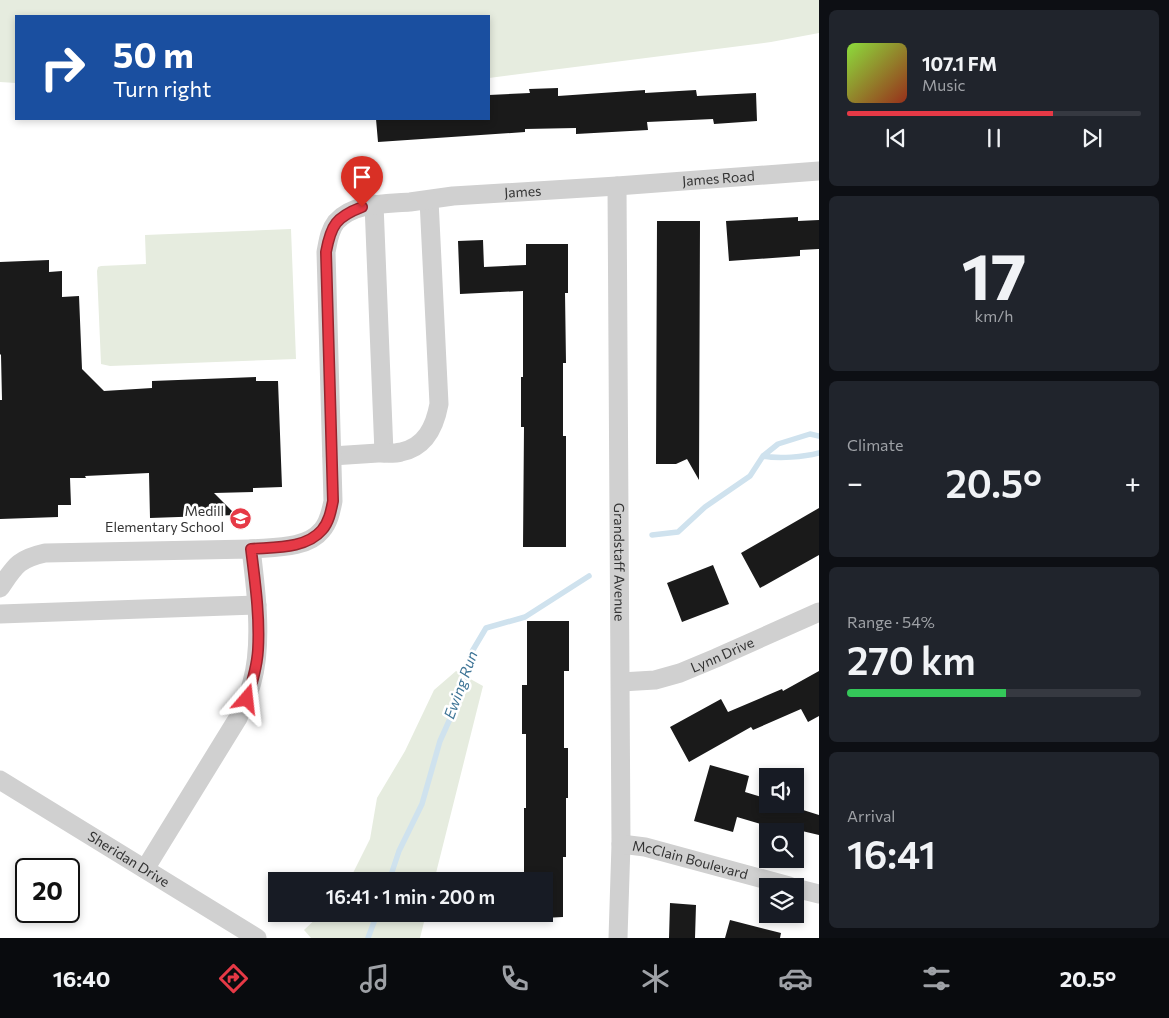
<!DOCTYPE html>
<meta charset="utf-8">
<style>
:root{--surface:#171b24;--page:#20242c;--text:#f1f3f6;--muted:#9ea1a6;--line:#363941;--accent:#e63946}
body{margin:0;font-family:Commissioner,sans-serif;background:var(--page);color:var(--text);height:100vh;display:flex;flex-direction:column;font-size:19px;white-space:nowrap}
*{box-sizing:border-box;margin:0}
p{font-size:16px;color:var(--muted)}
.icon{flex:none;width:28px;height:28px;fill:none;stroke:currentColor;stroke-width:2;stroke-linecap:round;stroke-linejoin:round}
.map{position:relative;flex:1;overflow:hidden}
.drawer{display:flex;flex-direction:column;gap:10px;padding:10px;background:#0d0f14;width:350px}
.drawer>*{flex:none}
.banner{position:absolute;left:15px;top:15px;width:475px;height:105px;border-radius:0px;box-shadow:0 2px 8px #0003;background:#1a4fa0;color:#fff;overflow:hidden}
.controls{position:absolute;left:759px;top:768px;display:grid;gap:10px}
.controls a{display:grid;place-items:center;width:45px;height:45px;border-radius:0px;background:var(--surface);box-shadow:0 2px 8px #0003;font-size:25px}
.speed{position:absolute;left:15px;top:858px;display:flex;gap:10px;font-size:25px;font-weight:700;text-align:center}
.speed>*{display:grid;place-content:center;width:65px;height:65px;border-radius:50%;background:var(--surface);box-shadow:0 2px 8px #0003;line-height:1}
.speed .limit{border:2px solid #111;border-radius:8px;background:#fff;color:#111}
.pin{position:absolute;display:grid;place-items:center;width:42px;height:42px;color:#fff;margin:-51px -21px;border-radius:50% 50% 50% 0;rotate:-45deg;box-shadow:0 0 5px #0007}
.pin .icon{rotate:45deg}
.me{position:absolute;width:55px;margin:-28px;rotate:17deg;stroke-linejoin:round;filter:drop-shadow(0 0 4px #0008)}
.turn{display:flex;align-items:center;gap:18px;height:105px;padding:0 15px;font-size:22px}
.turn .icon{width:65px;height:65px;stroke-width:2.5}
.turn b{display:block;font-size:35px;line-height:42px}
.big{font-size:38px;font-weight:600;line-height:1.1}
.drawer .tile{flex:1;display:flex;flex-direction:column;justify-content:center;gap:8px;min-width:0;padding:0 18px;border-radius:8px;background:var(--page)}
.drawer .dial{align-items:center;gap:0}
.dial b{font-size:65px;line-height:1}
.song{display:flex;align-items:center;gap:15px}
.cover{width:60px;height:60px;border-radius:8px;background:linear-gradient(135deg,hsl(90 70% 55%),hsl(10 70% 35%))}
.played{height:5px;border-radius:2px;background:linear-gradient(90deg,var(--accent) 70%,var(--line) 70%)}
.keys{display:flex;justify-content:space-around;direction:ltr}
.heat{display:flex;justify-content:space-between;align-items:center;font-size:28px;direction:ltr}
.charge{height:8px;border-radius:4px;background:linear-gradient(90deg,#34c759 54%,var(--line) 0)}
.trip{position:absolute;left:268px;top:872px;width:285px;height:50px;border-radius:0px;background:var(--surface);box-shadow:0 2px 8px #0003;font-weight:600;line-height:50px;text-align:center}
.menu{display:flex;height:80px;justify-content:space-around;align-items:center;background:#090b0e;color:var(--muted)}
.menu .icon{width:35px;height:35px}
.menu .on{color:var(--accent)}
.menu b{font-size:22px;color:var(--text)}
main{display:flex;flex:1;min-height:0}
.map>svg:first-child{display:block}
.green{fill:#e6ecdf}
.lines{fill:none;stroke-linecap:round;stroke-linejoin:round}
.stream{stroke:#cfe2ee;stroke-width:5.5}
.building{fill:#1a1a1a}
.minor{stroke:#d0d0d0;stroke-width:19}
.route-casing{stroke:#96252e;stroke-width:12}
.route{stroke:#e63946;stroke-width:9}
.labels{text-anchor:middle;stroke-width:5;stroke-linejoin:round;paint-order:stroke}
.street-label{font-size:14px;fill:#333;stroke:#fff}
.poi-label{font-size:14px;fill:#333;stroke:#fff;text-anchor:end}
.water-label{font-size:15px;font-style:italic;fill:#3f7597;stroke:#fff}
</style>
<main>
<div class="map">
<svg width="819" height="938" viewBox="0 0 819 938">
<rect width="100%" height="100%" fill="#fff"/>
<path class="green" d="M0 0H819V33L771 42 489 78V16H16V83L0 82Z
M291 229 296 359 110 366 101 364 97 271 98 267 101 266 146 264 145 235Z
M456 671 483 686 434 881H349L370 839 377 798 405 751 434 690Z
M321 914H426L420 938H311L304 930Z"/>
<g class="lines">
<path class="stream" d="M763 456C779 459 804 457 819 453
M652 535 678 532 705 507 750 476 763 456 778 444 810 434 819 436
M389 881 399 851 422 804 440 741 462 692 470 655 486 628 525 617 589 576
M368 938 377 914"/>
</g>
<path class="building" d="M558 88V96L645 90V93L696 90 697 96 756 93 757 121 714 124 713 119 647 122 648 130 576 134V128L525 129V132L378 142 376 119H489V95L530 93 529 89Z
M798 217V221L819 220V249L800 250V256L729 261 726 221Z
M657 221H700L699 480 687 459 676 464H656Z
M483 240 484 267 526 265V244H568V293H565L566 363H563V436H566V547H523L524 427H521V377H523V291L460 294 458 241Z
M49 260V272L62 271V297L79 296 82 369 104 391 152 388V381L256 377V381H278L282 487 253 488V492L214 493 236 515 150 518 149 473 85 476 86 478H70L71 505H58V517L0 519V400H2L1 355 0 354V262Z
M819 508V555L760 588 741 553Z
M713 565 729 604 682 622 667 583Z
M527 621H569V671H564V748H568V798H566V857H563V917L544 918V881H524V808H526V734H522V685H527Z
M819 671V716L808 722 801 709 753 730 751 727 689 762 670 727 721 699 728 712 782 689 783 691Z
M710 765 749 776 745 792 768 799V804H784L819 815V835L802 831 801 836 795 835V831H784L737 817 733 832 694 821Z
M670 903 696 905 695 938H669Z
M730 920 781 933 780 938H725Z"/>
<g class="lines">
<g class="minor">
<path id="s1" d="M617 186 621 844 618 938"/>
<path d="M374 204 384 453"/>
<path d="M332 456C347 455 363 454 378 453 386 453 394 454 401 452 426 447 435 426 439 404L429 200"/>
<path id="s2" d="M251 549C274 547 307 549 322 530 329 522 331 511 333 501L326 252C328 242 329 231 336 222 354 202 386 204 410 202 424 200 439 198 453 196L617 186 819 171"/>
<path d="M0 588C15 566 18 559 45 553L251 549C256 589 263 643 252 682 249 694 243 706 238 718L145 869"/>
<path d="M0 614 257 605"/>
<path id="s3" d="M621 682 655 680 680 673 716 658 819 612"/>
<path id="s4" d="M0 780 257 938"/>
<path id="s5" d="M621 844 645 847 789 886"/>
<path d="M795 888 819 894"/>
</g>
</g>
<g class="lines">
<defs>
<path id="route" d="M247 699C252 683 257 667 258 650 260 616 255 582 251 549 274 547 306 549 322 530 329 522 331 511 333 501L326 252C331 225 336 217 362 207"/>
</defs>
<use href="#route" class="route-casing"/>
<use href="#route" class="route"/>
</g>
<defs>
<symbol id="school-disc" viewBox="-11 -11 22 22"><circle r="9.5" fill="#e63946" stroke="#fff"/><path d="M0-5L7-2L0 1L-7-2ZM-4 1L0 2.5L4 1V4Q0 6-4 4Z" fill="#fff"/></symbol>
</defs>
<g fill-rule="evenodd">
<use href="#school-disc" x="228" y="506" width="25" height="25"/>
</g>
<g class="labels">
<g class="street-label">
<text dy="5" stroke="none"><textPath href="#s2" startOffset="776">James Road</textPath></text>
<text dy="5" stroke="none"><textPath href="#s2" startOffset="580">James</textPath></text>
<text dy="5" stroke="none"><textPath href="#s1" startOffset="376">Grandstaff Avenue</textPath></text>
<text dy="5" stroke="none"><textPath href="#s3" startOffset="106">Lynn Drive</textPath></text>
<text dy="5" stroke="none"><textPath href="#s4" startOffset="151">Sheridan Drive</textPath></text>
<text dy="5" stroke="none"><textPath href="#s5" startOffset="71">McClain Boulevard</textPath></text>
</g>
<g class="poi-label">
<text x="224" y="516">Medill<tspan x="224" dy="16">Elementary School</tspan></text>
</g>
<g class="water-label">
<text transform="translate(461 685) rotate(-70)" y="5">Ewing Run</text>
</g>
</g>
</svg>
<div class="controls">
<a><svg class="icon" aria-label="sound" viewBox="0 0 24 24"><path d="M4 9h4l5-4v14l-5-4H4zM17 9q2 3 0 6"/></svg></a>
<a><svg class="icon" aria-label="search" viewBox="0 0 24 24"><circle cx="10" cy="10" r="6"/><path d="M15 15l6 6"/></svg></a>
<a><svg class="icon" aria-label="layers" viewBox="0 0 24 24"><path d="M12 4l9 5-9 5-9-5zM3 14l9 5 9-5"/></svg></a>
</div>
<div class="speed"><div class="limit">20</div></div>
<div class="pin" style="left:362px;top:207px;background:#d93025"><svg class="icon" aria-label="arrive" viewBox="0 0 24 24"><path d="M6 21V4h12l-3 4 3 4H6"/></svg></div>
<svg class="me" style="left:247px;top:699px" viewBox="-20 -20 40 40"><path d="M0-17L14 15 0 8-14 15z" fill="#e63946" stroke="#fff" stroke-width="4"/></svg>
<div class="trip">16:41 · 1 min · 200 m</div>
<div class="banner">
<div class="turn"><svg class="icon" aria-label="right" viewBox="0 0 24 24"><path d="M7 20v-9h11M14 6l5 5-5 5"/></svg><div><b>50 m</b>Turn right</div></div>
</div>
</div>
<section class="drawer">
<div class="tile">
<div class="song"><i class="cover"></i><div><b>107.1 FM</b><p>Music</p></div></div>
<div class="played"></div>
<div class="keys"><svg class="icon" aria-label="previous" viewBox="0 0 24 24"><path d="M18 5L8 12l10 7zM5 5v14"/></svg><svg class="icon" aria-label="pause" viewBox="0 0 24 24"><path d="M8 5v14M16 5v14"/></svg><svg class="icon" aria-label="next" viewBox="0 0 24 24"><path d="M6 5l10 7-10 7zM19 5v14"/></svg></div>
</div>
<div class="tile dial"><b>17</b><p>km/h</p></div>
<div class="tile"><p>Climate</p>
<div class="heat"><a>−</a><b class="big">20.5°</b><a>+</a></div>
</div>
<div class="tile"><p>Range · 54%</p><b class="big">270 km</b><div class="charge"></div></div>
<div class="tile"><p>Arrival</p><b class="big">16:41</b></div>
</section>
</main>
<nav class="menu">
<b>16:40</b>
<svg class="icon on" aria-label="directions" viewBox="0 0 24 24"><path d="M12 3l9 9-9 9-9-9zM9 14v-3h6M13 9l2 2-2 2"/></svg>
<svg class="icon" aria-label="music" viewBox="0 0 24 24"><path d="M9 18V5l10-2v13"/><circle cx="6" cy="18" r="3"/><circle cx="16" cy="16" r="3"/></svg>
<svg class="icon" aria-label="phone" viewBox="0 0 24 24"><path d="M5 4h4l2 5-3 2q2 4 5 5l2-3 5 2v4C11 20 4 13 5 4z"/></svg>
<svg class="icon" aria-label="climate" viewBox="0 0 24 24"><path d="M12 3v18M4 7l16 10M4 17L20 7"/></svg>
<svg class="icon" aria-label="car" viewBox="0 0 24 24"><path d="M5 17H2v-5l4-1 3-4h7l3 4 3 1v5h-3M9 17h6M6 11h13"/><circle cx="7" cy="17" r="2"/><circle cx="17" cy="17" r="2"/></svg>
<svg class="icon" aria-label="filters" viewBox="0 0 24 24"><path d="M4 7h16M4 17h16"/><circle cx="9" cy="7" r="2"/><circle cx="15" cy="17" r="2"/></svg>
<b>20.5°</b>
</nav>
